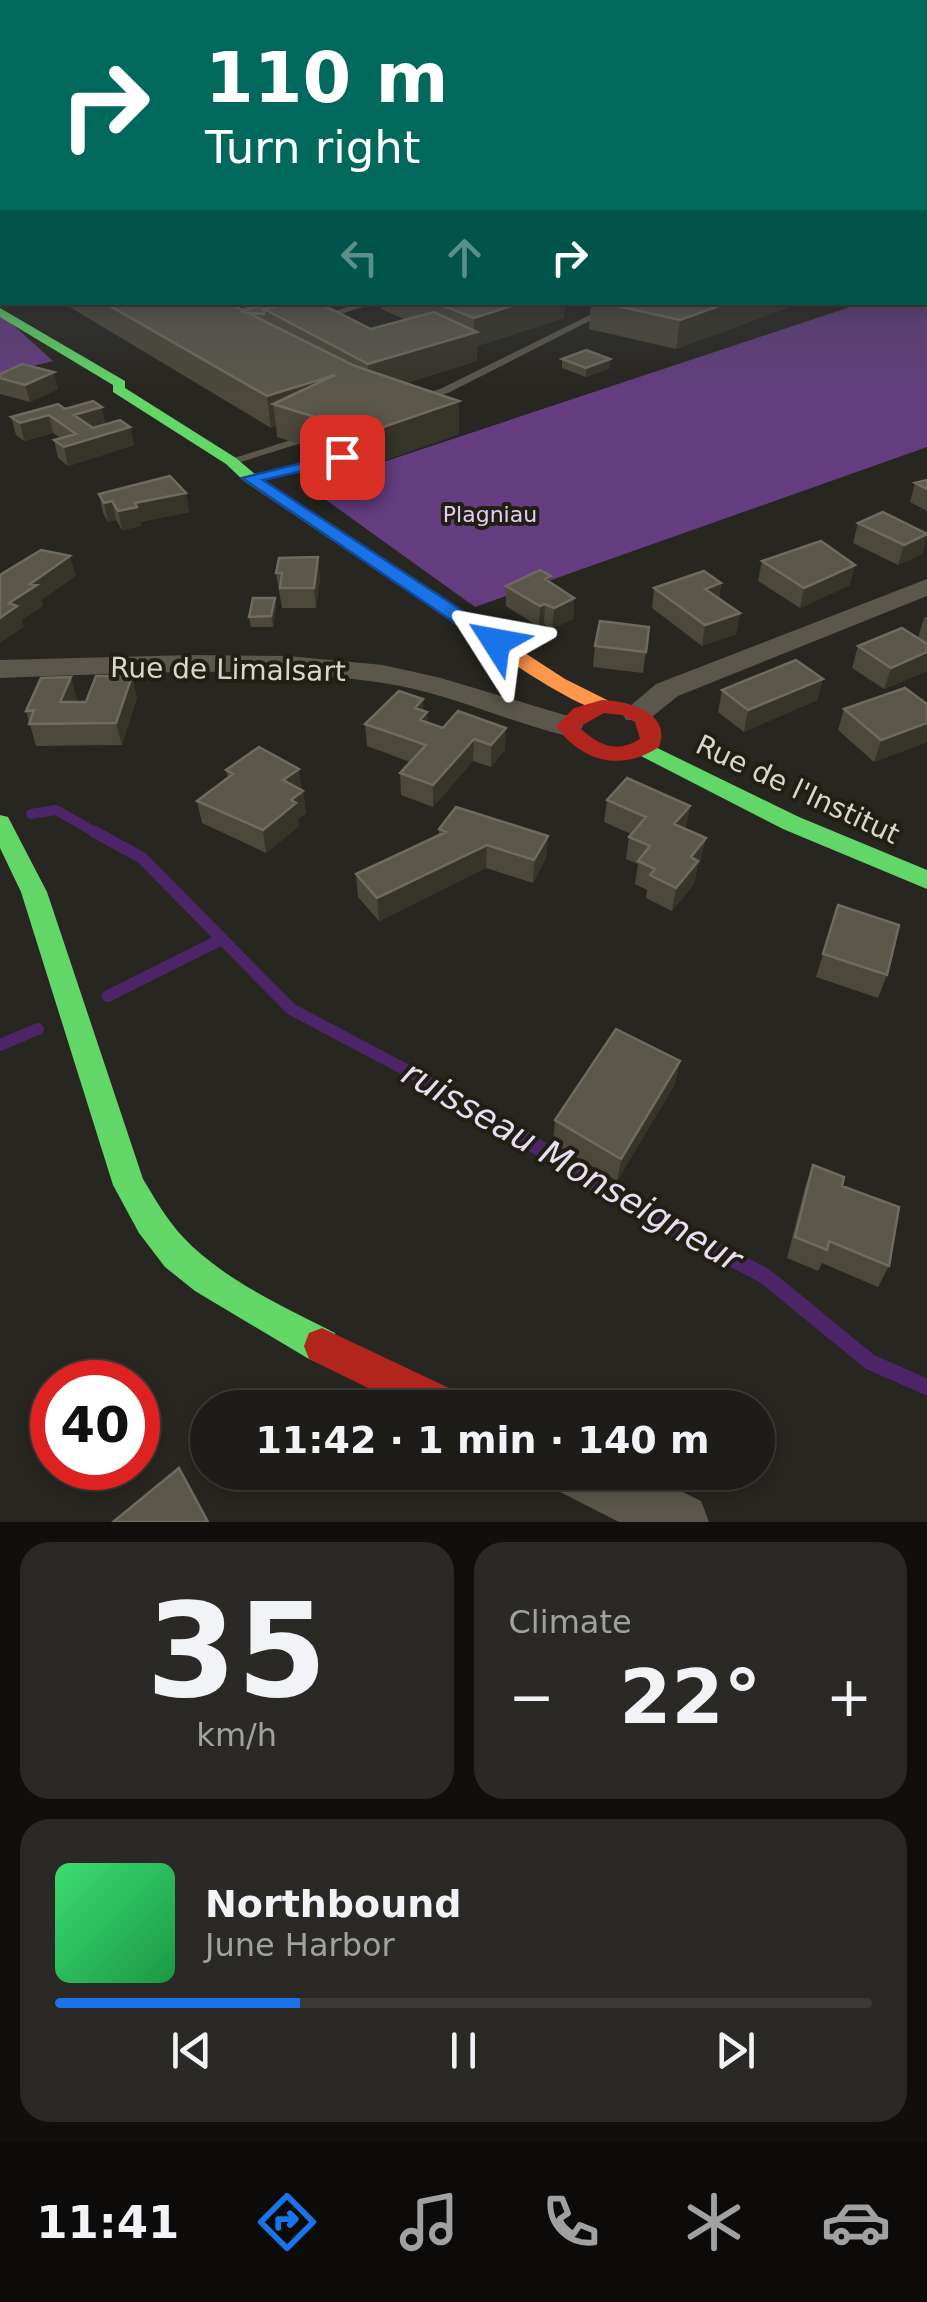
<!DOCTYPE html>
<meta charset="utf-8">
<style>
:root{--surface:#1e1c18;--page:#2b2925;--text:#f1f3f6;--muted:#a1a1a2;--line:#3c3a37;--accent:#1a73e8}
body{margin:0;font-family:"DejaVu Sans",sans-serif;background:var(--page);color:var(--text);height:100vh;display:flex;flex-direction:column;font-size:38px;white-space:nowrap}
*{box-sizing:border-box;margin:0}
p{font-size:32px;color:var(--muted)}
.icon{flex:none;width:55px;height:55px;fill:none;stroke:currentColor;stroke-width:2;stroke-linecap:round;stroke-linejoin:round}
.map{position:relative;height:1522px;overflow:hidden}
.panel{display:flex;flex-direction:column;gap:20px;padding:20px;background:#100f0d;flex:1}
.panel>*{flex:none}
.banner{position:absolute;left:0px;top:0px;width:928px;height:305px;box-shadow:0 5px 15px #0003,0 0 0 2px var(--line);background:#00695c;color:#fff;overflow:hidden}
.speed{position:absolute;left:30px;top:1360px;display:flex;gap:20px;font-size:50px;font-weight:700;text-align:center}
.speed>*{display:grid;place-content:center;width:130px;height:130px;border-radius:50%;background:var(--surface);box-shadow:0 5px 15px #0003,0 0 0 2px var(--line);line-height:1}
.speed .limit{border:15px solid #d22;background:#fff;color:#111}
.pin{position:absolute;display:grid;place-items:center;width:85px;height:85px;color:#fff;margin:-42px;border-radius:20px;box-shadow:0 5px 15px #0006}
.me{position:absolute;width:110px;margin:-55px;rotate:304deg;stroke-linejoin:round;filter:drop-shadow(0 0 8px #0008)}
.turn{display:flex;align-items:center;gap:35px;height:210px;padding:0 40px;font-size:45px}
.turn .icon{width:130px;height:130px;stroke-width:2.5}
.turn b{display:block;font-size:70px;line-height:85px}
.lanes{display:flex;align-items:center;height:95px;padding:0 40px;background:#0003;justify-content:center;gap:50px;direction:ltr}
.lanes .off{opacity:.35}
.big{font-size:75px;font-weight:700;line-height:1.1}
.panel .widget{flex:1;display:flex;flex-direction:column;justify-content:center;gap:15px;min-width:0;padding:0 35px;border-radius:30px;background:var(--page)}
.panel .dial{align-items:center;gap:0}
.dial b{font-size:130px;line-height:1}
.song{display:flex;align-items:center;gap:30px}
.cover{width:120px;height:120px;border-radius:15px;background:linear-gradient(135deg,hsl(140 70% 55%),hsl(140 70% 35%))}
.played{height:10px;border-radius:5px;background:linear-gradient(90deg,var(--accent) 30%,var(--line) 30%)}
.keys{display:flex;justify-content:space-around;direction:ltr}
.heat{display:flex;justify-content:space-between;align-items:center;font-size:55px;direction:ltr}
.panel .tiles{flex:1;display:grid;gap:20px;grid-template-columns:1fr 1fr}
.widget:last-child{grid-column:span 2}
.trip{position:absolute;left:190px;top:1390px;width:585px;height:100px;border-radius:50px;background:var(--surface);box-shadow:0 5px 15px #0003,0 0 0 2px var(--line);font-weight:700;line-height:100px;text-align:center}
.dock{display:flex;height:160px;justify-content:space-around;align-items:center;background:#0c0b0a;color:var(--muted)}
.dock .icon{width:70px;height:70px}
.dock .selected{color:var(--accent)}
.dock b{font-size:45px;color:var(--text)}
.map>svg:first-child{display:block}
.forest{fill:#643e80}
.lines{fill:none;stroke-linecap:round;stroke-linejoin:round}
.stream-far2{stroke:#4d266a;stroke-width:10}
.stream-far1{stroke:#4d266a;stroke-width:12}
.stream{stroke:#4d266a;stroke-width:16}
.lane{fill:#5b574c;fill-rule:evenodd}
.street{fill:#5b574c;fill-rule:evenodd}
.fast{fill:#63d668;fill-rule:evenodd}
.slow{fill:#ff974d;fill-rule:evenodd}
.jam{fill:#b3261e;fill-rule:evenodd}
.wall{fill:#4c483b}
.shaded-wall{fill:#37342a}
.building{fill:#5b574b;stroke:#6f6b60;stroke-width:2.5}
.route{fill:#1a73e8;stroke:#114b97;stroke-width:2.5}
.labels{text-anchor:middle;stroke-width:8;stroke-linejoin:round;paint-order:stroke}
.far-park-label{font-size:22px;fill:#e2cdf8;stroke:#211e14}
.street-label{font-size:28px;fill:#d9d6d0;stroke:#211e14}
.near-water-label{font-size:35px;font-style:italic;fill:#e8def3;stroke:#211e14}
</style>
<div class="map">
<svg width="927" height="1522" viewBox="0 0 927 1522">
<rect width="100%" height="100%" fill="#282620"/>
<path class="forest" d="M927 281V447L475 607 308 487 862 303 925 302Z
M0 313 53 361 0 374Z"/>
<g class="lines">
<path class="stream-far2" d="M31 814 56 810 100 835"/>
<path class="stream-far1" d="M95 832 142 858 291 1009 470 1104 518 1135
M108 996 222 939
M0 1045 38 1029"/>
<path class="stream" d="M514 1132 619 1199 765 1276 870 1362 927 1387"/>
<path class="lane" d="M0 260H2V264H0Z
M925 260H927V264H925Z
M253 302H265L229 322 221 320Z
M363 302H379L318 321 313 318Z
M579 302H595L613 309 448 393 414 402 409 399 440 389 600 310Z
M294 439 300 442 298 444 231 465 225 461Z
M342 453 346 454V460L250 482 244 478Z"/>
<path class="street" d="M927 579V596L678 696 648 720H626L622 713 656 684Z
M192 655 288 656 383 665 441 678 578 719 583 726 578 733 567 736C505 721 446 692 383 683 257 664 127 674 0 678V660Z
M552 1472H642L701 1501 709 1522H619L560 1492Z"/>
<path class="fast" d="M0 308 125 381V388L236 458 256 475 428 590 426 594H412L244 481 226 464 113 392V385L0 317Z
M645 742 799 817 927 870V889L783 829 637 754 634 749Z
M0 815 8 817 47 892 143 1179C155 1199 167 1220 183 1237 222 1279 284 1307 335 1333L340 1346 335 1359 322 1364 309 1359 195 1291 165 1267 139 1233 113 1185 21 892 0 848Z"/>
<path class="slow" d="M419 584 565 679 609 701 613 706 609 711C580 717 444 615 412 594L410 590Z"/>
<path class="jam" d="M602 700C628 701 672 712 659 747 621 772 582 762 556 726L574 708ZM604 713 622 715 635 722 640 739C616 754 598 745 579 727Z
M322 1328 464 1395 470 1408H409L309 1359 304 1346 309 1333Z"/>
</g>
<path class="wall" d="M67 302H226L243 311 269 302 371 329 406 320 381 309V302H565L564 318 477 346V361L406 383 459 434 368 466 277 437 276 426 271 428 68 306Z
M591 302H788L787 308 676 349 589 329Z
M562 359 610 368 586 377 562 368Z
M0 374 58 389 30 402 0 394Z
M65 409 106 424 130 427 134 445 68 466 58 458 54 440 61 438 53 433 24 441 16 435 11 417Z
M927 480V511L910 502 915 483Z
M186 493 189 512 140 522 141 526 122 530 116 520 108 522 103 513 99 494Z
M858 523 927 534 922 554 898 565 853 543Z
M762 561 850 585 800 608 758 581Z
M276 573 320 577 316 608H282Z
M551 576 550 582 574 598 573 619 552 629 544 624 539 627 506 606V586Z
M721 583 719 599 740 613 736 634 702 646 652 608 654 588Z
M276 608 273 627H251L249 617Z
M927 617V671L884 689 852 668 858 646 918 638 924 618Z
M649 627 643 673 593 667 595 646Z
M823 679 817 700 744 732 718 712 722 690Z
M137 697 122 745 36 746 26 711 77 699 76 702Z
M927 704V742L874 762 838 730 844 709Z
M423 711 427 722 505 750 491 767 473 761 433 807 401 795 400 773 410 762 367 746 365 724Z
M226 770 303 791 306 814 298 819 299 826 266 853 202 823 197 801 228 778Z
M607 800 690 806 685 829 701 860 698 865 694 884 672 911 646 898 647 890 635 884 638 864 626 859 629 837 631 834 604 822Z
M439 829 548 836 546 858 533 883 486 868 379 921 358 897 356 874 439 835Z
M838 905 887 975 878 998 816 977Z
M680 1061 675 1084 617 1181 553 1143 555 1120Z
M813 1165 842 1186 889 1266 878 1287 822 1263 818 1271 787 1258 805 1187Z"/>
<path class="shaded-wall" d="M524 302H565L564 318 477 346V361L370 394 368 364 474 333V318Z
M730 302H788L787 308 676 349 680 320Z
M610 359V368L586 377V368Z
M54 372 58 389 30 402 25 385Z
M335 375 273 404 276 426 271 428 267 396Z
M459 401V434L368 466 366 433Z
M102 407 106 425 78 433 74 415Z
M49 415 53 433 24 441 20 423Z
M130 427 134 445 68 466 64 447Z
M186 493 189 512 140 522 141 526 122 530 118 511 135 503Z
M112 501 116 520 108 522 104 503Z
M927 534 922 554 898 565 904 545Z
M70 556 76 576 42 600 43 606 22 620 24 627 0 643V618L9 603 30 584Z
M318 557 320 577 316 608 314 588Z
M855 565 850 585 800 608 804 588Z
M721 583 718 603 705 589Z
M275 598 276 608 273 627 271 616Z
M574 598 573 619 552 629 554 608Z
M545 604 544 624 539 627 540 606Z
M740 613 736 634 702 646 705 625Z
M927 652V671L884 689 891 668Z
M132 676 137 697 122 745 116 723Z
M71 677 77 699 66 724 60 702Z
M823 679 817 700 744 732 748 710Z
M423 699 424 716 427 712 428 734 415 708Z
M927 723V742L874 762 881 740Z
M506 728 505 750 491 767V745Z
M474 739 473 761 433 807V785Z
M299 769 302 791 283 780Z
M303 791 306 814 298 819 299 826 266 853 263 830 291 800Z
M690 806 686 828 671 847 674 824Z
M548 836 546 858 533 883 534 860Z
M706 838 701 860 698 865 694 884 672 911 676 888 691 857Z
M487 845 486 868 379 921 377 898Z
M680 1061 675 1084 617 1181 621 1159Z"/>
<path class="building" d="M925 188H927V234L925 238Z
M103 302H226L355 366 459 401 366 433 273 404 335 375 267 396Z
M269 302H278L283 305 264 309V314H262L241 312Z
M293 302H317L371 329 434 312 477 332 368 364 264 309Z
M434 302H524L474 318Z
M599 302H730L680 320Z
M586 350 610 359 586 368 562 359Z
M22 364 54 372 25 385 0 378V374Z
M93 401 102 407 74 415 93 428 120 420 130 427 64 447 54 440 76 434 49 415 20 423 11 417 58 404 65 409Z
M170 476 186 493 135 503 137 507 118 511 112 501 104 503 99 494Z
M927 480V489L915 483Z
M883 512 927 534 904 545 858 523Z
M821 541 855 565 804 588 762 561Z
M41 550 70 556 30 584 37 585 9 603 17 606 0 618V575Z
M318 557 314 588H280L282 573H276L279 558Z
M540 570 551 576 545 579 574 598 554 608 545 604 540 606 506 586Z
M704 571 721 583 705 589 740 613 705 625 654 588Z
M253 598H275L271 616 249 617Z
M600 621 649 627 646 652 595 646Z
M902 628 927 644V652L891 668 858 646Z
M796 660 823 679 748 710 722 690Z
M96 676H132L116 723 29 724 34 710 26 711 41 678 71 677 60 702H86Z
M905 688 927 704V723L881 740 844 709Z
M399 691 423 699 415 708 427 712 420 720 443 728 458 711 506 728 491 745 474 739 433 785 400 773 426 745 365 724Z
M259 747 299 769 283 780 303 791 291 800 296 803 263 830 197 801 233 774 226 770Z
M627 778 690 806 674 824 706 838 691 857 698 861 676 888 650 875 655 869 638 861 650 846 629 837 646 817 607 800Z
M456 807 548 836 534 860 487 845 377 898 356 874 446 832 439 829Z
M838 905 899 925 887 975 823 954Z
M616 1029 680 1061 621 1159 555 1120Z
M813 1165 844 1177 842 1186 899 1207 889 1266 829 1241 827 1250 795 1237Z
M179 1468 208 1522H113Z"/>
<linearGradient id="sky" x2="0" y2="1"><stop stop-color="#161512"/><stop offset="0.45" stop-color="#42474e"/><stop offset="1" stop-color="#42474e" stop-opacity="0"/></linearGradient>
<rect width="927" height="390" fill="url(#sky)"/>
<path class="route" d="M342 453 347 454V461L263 480 504 638V646H489L242 478Z"/>
<g class="labels">
<g class="far-park-label">
<text x="490" y="522">Plagniau</text>
</g>
<g class="street-label">
<text transform="translate(228 669) rotate(1)" y="10">Rue de Limalsart</text>
<text transform="translate(798 789) rotate(25)" y="10">Rue de l'Institut</text>
</g>
<g class="near-water-label">
<text transform="translate(572 1166) rotate(30)" y="12">ruisseau Monseigneur</text>
</g>
</g>
</svg>
<div class="speed"><div class="limit">40</div></div>
<div class="pin" style="left:342px;top:457px;background:#d93025"><svg class="icon" aria-label="arrive" viewBox="0 0 24 24"><path d="M6 21V4h12l-3 4 3 4H6"/></svg></div>
<svg class="me" style="left:496px;top:642px" viewBox="-20 -20 40 40"><path d="M0-17L14 15 0 8-14 15z" fill="#1a73e8" stroke="#fff" stroke-width="4"/></svg>
<div class="trip">11:42 · 1 min · 140 m</div>
<div class="banner">
<div class="turn"><svg class="icon" aria-label="right" viewBox="0 0 24 24"><path d="M7 20v-9h11M14 6l5 5-5 5"/></svg><div><b>110 m</b>Turn right</div></div>
<div class="lanes"><svg class="icon off" aria-label="left" viewBox="0 0 24 24"><path d="M17 20v-9H6M10 6l-5 5 5 5"/></svg><svg class="icon off" aria-label="ahead" viewBox="0 0 24 24"><path d="M12 20V5M6 11l6-6 6 6"/></svg><svg class="icon" aria-label="right" viewBox="0 0 24 24"><path d="M7 20v-9h11M14 6l5 5-5 5"/></svg></div>
</div>
</div>
<section class="panel">
<div class="tiles">
<div class="widget dial"><b>35</b><p>km/h</p></div>
<div class="widget"><p>Climate</p>
<div class="heat"><a>−</a><b class="big">22°</b><a>+</a></div>
</div>
<div class="widget">
<div class="song"><i class="cover"></i><div><b>Northbound</b><p>June Harbor</p></div></div>
<div class="played"></div>
<div class="keys"><svg class="icon" aria-label="previous" viewBox="0 0 24 24"><path d="M18 5L8 12l10 7zM5 5v14"/></svg><svg class="icon" aria-label="pause" viewBox="0 0 24 24"><path d="M8 5v14M16 5v14"/></svg><svg class="icon" aria-label="next" viewBox="0 0 24 24"><path d="M6 5l10 7-10 7zM19 5v14"/></svg></div>
</div>
</div>
</section>
<nav class="dock">
<b>11:41</b>
<svg class="icon selected" aria-label="directions" viewBox="0 0 24 24"><path d="M12 3l9 9-9 9-9-9zM9 14v-3h6M13 9l2 2-2 2"/></svg>
<svg class="icon" aria-label="music" viewBox="0 0 24 24"><path d="M9 18V5l10-2v13"/><circle cx="6" cy="18" r="3"/><circle cx="16" cy="16" r="3"/></svg>
<svg class="icon" aria-label="phone" viewBox="0 0 24 24"><path d="M5 4h4l2 5-3 2q2 4 5 5l2-3 5 2v4C11 20 4 13 5 4z"/></svg>
<svg class="icon" aria-label="climate" viewBox="0 0 24 24"><path d="M12 3v18M4 7l16 10M4 17L20 7"/></svg>
<svg class="icon" aria-label="car" viewBox="0 0 24 24"><path d="M5 17H2v-5l4-1 3-4h7l3 4 3 1v5h-3M9 17h6M6 11h13"/><circle cx="7" cy="17" r="2"/><circle cx="17" cy="17" r="2"/></svg>
</nav>
